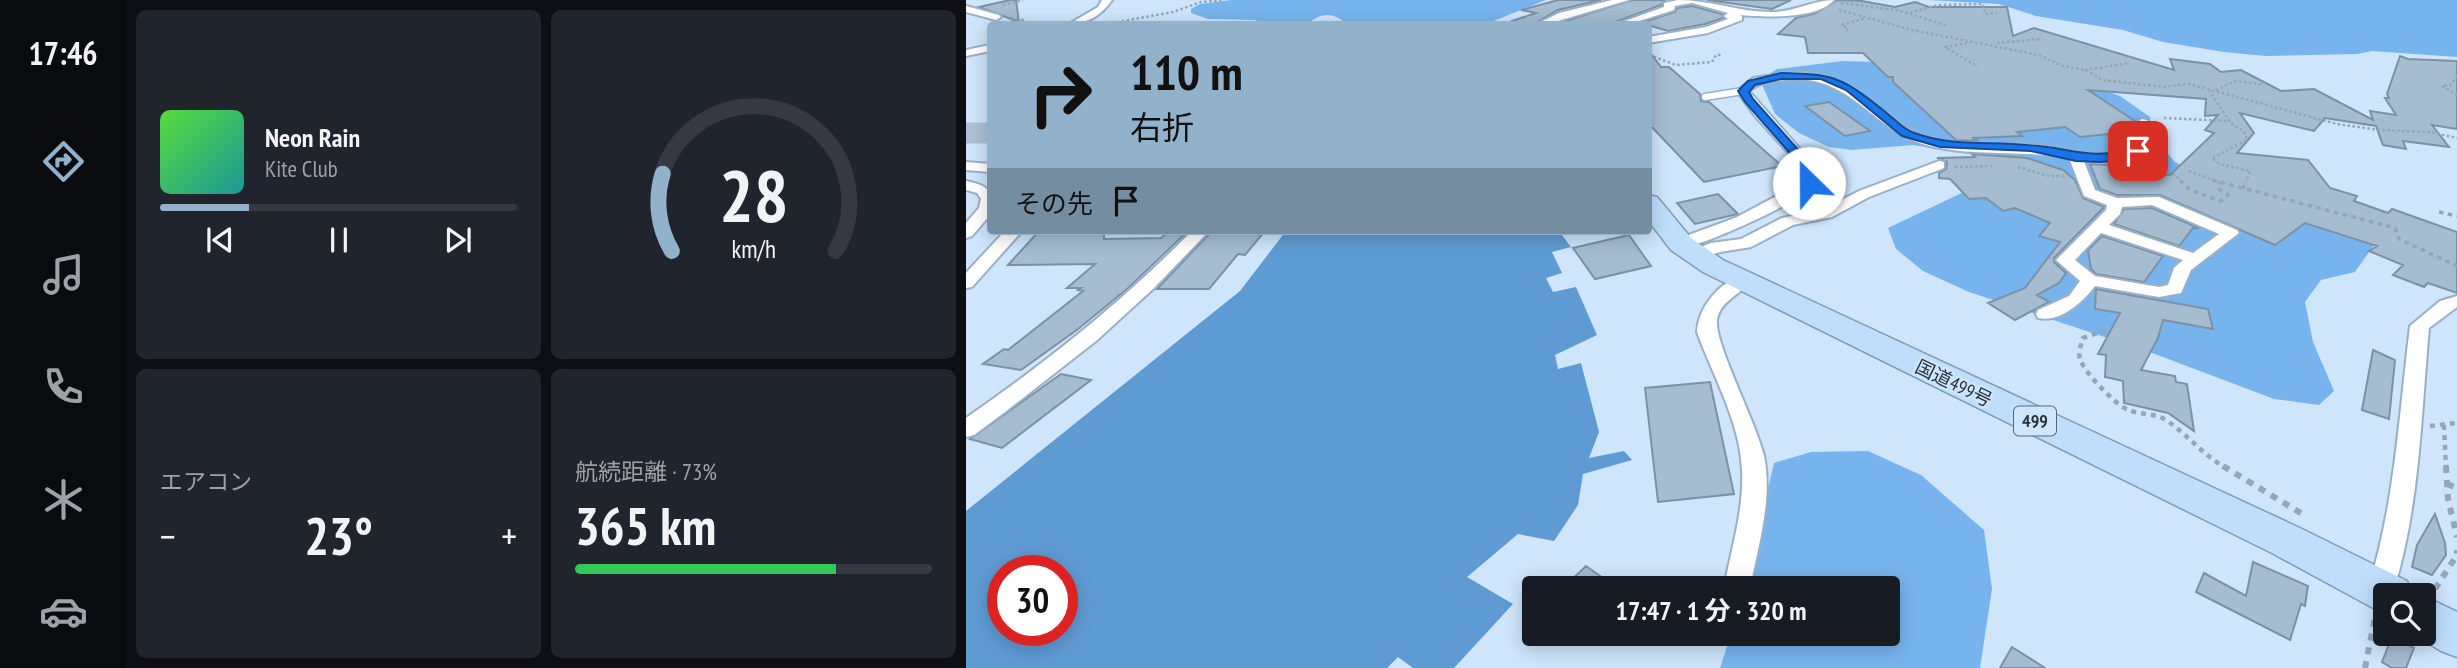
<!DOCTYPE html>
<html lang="ja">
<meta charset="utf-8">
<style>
:root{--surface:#171b24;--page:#20242c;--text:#f1f3f6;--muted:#9ea1a6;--line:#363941;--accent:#92b1ca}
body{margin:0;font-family:"PT Sans Narrow","Noto Sans JP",sans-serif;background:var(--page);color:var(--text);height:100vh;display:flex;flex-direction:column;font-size:26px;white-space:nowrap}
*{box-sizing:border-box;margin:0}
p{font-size:23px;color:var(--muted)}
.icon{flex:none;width:38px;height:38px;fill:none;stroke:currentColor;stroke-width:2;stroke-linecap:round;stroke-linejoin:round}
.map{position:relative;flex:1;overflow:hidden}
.panel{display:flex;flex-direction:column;gap:10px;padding:10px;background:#0d0f14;width:840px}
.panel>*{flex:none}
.top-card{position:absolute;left:21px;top:21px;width:665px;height:214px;border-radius:7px;box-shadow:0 4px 18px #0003;background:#92b1ca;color:#111;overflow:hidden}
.controls{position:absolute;left:1407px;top:583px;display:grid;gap:14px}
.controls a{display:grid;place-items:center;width:63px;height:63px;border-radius:7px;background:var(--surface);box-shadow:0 4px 18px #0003;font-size:35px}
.speed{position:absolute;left:21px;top:555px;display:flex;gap:14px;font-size:35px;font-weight:700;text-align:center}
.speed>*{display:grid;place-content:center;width:91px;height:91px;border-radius:50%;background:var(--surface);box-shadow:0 4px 18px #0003;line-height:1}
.speed .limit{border:10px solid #d22;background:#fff;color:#111}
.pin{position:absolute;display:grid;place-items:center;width:60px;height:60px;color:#fff;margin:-30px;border-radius:14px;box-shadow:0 4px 10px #0006}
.me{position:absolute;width:77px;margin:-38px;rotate:337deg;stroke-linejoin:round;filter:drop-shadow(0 0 5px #0008)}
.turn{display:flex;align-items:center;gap:24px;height:147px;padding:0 28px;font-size:32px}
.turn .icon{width:91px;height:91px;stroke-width:2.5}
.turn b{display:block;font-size:49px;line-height:60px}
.then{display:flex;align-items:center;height:66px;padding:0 28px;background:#0003;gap:14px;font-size:26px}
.big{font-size:52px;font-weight:700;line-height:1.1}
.panel .tile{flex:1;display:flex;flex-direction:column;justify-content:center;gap:10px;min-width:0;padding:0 24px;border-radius:10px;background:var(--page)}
.panel .dial{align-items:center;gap:0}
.dial svg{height:182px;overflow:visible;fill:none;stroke:var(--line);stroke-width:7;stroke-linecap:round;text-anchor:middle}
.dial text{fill:var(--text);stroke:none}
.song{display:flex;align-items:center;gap:21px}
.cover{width:84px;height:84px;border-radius:10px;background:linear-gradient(135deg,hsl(110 70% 55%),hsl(180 70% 35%))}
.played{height:7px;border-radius:4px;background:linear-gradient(90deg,var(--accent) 25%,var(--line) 25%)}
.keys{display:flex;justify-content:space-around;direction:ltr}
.heat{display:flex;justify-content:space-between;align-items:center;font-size:38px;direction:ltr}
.charge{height:10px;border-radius:5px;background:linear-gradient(90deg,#34c759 73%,var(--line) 0)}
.panel .tiles{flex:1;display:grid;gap:10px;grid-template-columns:repeat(2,1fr)}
.trip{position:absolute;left:556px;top:576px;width:378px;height:70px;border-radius:7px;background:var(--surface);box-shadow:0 4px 18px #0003;font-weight:700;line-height:70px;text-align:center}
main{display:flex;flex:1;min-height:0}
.menu{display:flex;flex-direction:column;width:126px;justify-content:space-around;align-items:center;background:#090b0e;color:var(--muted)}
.menu .icon{width:49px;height:49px}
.menu .active{color:var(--accent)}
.menu b{font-size:32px;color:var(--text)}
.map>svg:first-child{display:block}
.forest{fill:#77b4ed}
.water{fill:#5f9bd3;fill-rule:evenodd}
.building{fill:#a5bcd1;stroke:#7c91a6;stroke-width:2}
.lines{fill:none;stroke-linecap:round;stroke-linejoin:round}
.trunk-tunnel{stroke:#adc1d5;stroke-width:21;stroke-dasharray:21 10;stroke-linecap:butt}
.service-casing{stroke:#9ab0c5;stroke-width:9}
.minor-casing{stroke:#9ab0c5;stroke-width:4}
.trunk-casing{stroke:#7f9cb8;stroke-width:3}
.path-far3{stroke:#94a6b8;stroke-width:2.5;stroke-dasharray:2.5 2.5;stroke-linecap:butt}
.path-far2{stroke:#94a6b8;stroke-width:3.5;stroke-dasharray:4.5 4.5;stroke-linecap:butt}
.path-far1{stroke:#94a6b8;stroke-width:4.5;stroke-dasharray:5 5;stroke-linecap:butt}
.path{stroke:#94a6b8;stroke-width:6;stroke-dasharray:7 7;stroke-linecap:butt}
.service{stroke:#fff;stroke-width:6}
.minor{fill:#fff;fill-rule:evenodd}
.trunk{fill:#bedefc;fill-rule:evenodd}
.route{fill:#1a73e8;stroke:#114b97;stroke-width:2}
.labels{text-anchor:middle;stroke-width:5;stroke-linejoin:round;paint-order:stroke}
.shield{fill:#cee5fc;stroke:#5a6874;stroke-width:2}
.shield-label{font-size:18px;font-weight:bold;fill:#29323a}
.street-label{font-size:19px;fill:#29323a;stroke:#cee5fc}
</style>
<main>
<nav class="menu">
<b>17:46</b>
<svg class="icon active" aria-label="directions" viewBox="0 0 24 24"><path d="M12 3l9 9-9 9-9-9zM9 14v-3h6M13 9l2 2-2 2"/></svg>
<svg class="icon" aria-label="music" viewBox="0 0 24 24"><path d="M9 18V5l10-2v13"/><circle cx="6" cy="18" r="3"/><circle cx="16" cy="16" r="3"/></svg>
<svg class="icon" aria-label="phone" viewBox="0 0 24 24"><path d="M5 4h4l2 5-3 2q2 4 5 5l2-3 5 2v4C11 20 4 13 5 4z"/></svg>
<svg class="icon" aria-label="climate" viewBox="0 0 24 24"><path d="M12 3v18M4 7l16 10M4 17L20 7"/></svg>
<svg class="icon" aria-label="car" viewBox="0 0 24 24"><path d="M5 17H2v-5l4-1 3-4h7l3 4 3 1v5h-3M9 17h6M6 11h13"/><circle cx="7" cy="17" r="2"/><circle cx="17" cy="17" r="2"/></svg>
</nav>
<section class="panel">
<div class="tiles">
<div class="tile">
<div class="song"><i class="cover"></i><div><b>Neon Rain</b><p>Kite Club</p></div></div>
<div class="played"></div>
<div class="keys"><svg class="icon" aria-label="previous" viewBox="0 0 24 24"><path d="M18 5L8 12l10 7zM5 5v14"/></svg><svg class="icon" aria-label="pause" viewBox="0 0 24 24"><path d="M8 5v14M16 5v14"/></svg><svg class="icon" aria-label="next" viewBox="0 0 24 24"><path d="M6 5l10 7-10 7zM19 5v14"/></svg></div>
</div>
<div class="tile dial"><svg viewBox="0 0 100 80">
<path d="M14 69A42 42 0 1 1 86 69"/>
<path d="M14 69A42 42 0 0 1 10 35" stroke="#92b1ca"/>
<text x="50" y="56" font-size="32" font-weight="700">28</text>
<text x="50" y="72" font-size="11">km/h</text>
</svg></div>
<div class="tile"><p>エアコン</p>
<div class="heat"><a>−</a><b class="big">23°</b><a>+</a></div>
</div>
<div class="tile"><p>航続距離 · 73%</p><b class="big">365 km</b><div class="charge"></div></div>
</div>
</section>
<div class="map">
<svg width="1491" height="668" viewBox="0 0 1491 668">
<rect width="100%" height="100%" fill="#cee5fc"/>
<path class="forest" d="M265 0H580L520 24H381C367 12 355 12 342 24H294L290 20 242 19 225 13V9L234 4Z
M962 0H1491V57L1406 51 1391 54 1300 56 1258 52 1197 42 1157 30 1070 16 1033 4Z
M877 61 942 63 1134 89 1154 96 1184 117 1185 134 1209 162 1229 173 1415 235 1389 272 1355 280 1339 302 1347 342 1368 391 1353 405 1308 399 1181 351 1003 292 957 271 930 249 922 228 1004 189 1033 159 947 145 886 150 863 147 833 133 809 114 794 80 811 69Z
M902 451 955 475 1018 530 1026 589 1014 668H754L765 634H922V588H779L808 463 845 452Z"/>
<path class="water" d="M320 231H593L605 247 586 252 596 273 580 278 587 292 610 287 631 335 589 355 592 369 615 363 633 432 623 458 658 451 666 460 617 474 612 505 588 541 552 534 501 577 547 604 488 668H447L432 657 421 668H0V511L274 291ZM37 570H96V630H37Z"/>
<path class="building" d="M44 0H50L53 22 13 7Z
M592 0H635L592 10 568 24H547L546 21 570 13 555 10Z
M666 0H699L695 5 649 22 647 24H590Z
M741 0H825L806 9Z
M871 0 896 1 929 7 949 2 963 7H1041L1047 36 1068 28 1208 70 1204 59 1244 64 1255 72 1275 70 1315 91 1348 89 1407 120 1404 111 1430 115 1419 98H1423L1421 94 1434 56 1442 59 1491 61V129L1466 125 1483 147 1437 141 1440 149 1417 145 1410 126 1359 118 1348 131 1274 113 1288 133 1271 153 1342 160 1364 188 1391 196 1388 201 1422 213 1426 209 1491 232V293L1462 283 1458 287 1427 275 1437 265 1403 251 1411 246 1339 223 1309 245 1194 195H1151L1134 189 1124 164 1181 168 1185 175H1204L1248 133 1239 130 1252 115 1239 116 1240 99 1122 90 1169 121 1168 123 1152 125 1162 132 1114 137 1099 127 1051 132 1056 136 1006 138 1013 141 990 140 927 82V77H922L897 53H842L839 37 812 34 830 18 850 13Z
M726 6 756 14 757 18 739 24 702 31 675 23 709 12 711 8Z
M682 50 695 67H703L734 94 735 101 743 102 816 166 738 182 682 123Z
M863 102 904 131 879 136 839 106Z
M1006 154 1061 158 1097 170 1109 180 1117 198 1138 207 1088 258V262L1100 273 1093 283 1071 295 1083 302 1049 320 1022 303 1059 288 1094 242 1073 236 1084 223 1049 208 1037 211 1020 198 1003 199 984 179 973 178V173L980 169 981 162 971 158 1009 157Z
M752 194 772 214 729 224 711 203Z
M1186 208 1233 228H1227L1213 246 1148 224 1158 209Z
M73 231H138V239L195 238 203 231H222L161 289 112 329 55 370 17 364 38 349 42 350 117 291 112 290 115 288H101L129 264 42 265Z
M246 231H299L279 255 272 254 243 289H191Z
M663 235 685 266 629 279 607 248Z
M1136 236 1197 256 1178 282 1130 274 1125 269 1122 250Z
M1130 289 1242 309 1247 329 1197 320 1192 338 1175 370 1209 376 1210 382 1221 384 1228 431 1202 413 1158 403 1157 381 1139 377 1140 355 1132 354 1154 313 1129 309Z
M1407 350 1429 360 1423 419 1396 410Z
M95 374 125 380 36 448 4 439Z
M744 382 768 494 692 502 679 388Z
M1469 514 1479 543 1480 555 1466 575 1446 567 1451 545Z
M1287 562 1342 586 1339 606 1335 604 1324 640 1230 592 1238 573 1280 596Z
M620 566 651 588H597Z
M1426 636 1448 648 1440 668H1426L1416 662Z
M1046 647 1079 668H1034Z"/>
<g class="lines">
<path class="trunk-tunnel" d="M0 133H24"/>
<defs>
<path id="service" d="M739 97 777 91"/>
<path id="minor" d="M136 0H146C136 15 121 24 103 24L132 7Z
M646 0H663L582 24H570L593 13Z
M712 0C746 0 776 13 809 12 829 11 849 0 868 0 851 20 797 17 773 15L776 16V20L742 33 682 43V37L740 27 762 19 758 16 762 13 726 3 709 6 708 10 664 24H650L698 7V3Z
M0 6 33 15 35 17 30 20 0 12Z
M24 45V51L0 56V50Z
M827 72C865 72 890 88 918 111 928 118 937 127 949 132 984 149 1027 141 1065 144 1095 147 1125 158 1155 152 1165 150 1170 144 1176 137L1170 123 1176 119 1181 120 1190 137C1172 162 1147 164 1118 161L1129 190 1151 198 1193 197 1271 230 1273 233 1225 270 1215 293 1193 297 1129 286C1117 302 1094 323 1072 318L1070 314 1072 310 1103 296 1114 281 1090 260 1140 210 1141 205 1118 196 1103 158C1056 150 1004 157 960 145 904 129 884 72 818 80 805 81 793 82 783 91L849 166 852 177 846 188C832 202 727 252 709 248L707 244 709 240 769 218 835 183V167L789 116 771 91 787 78ZM1186 205 1253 234 1227 253 1143 225 1154 214 1156 207ZM1135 233 1217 260 1208 268 1202 285 1193 287 1129 276 1109 260Z
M973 161 978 162V168L903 197 866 217 827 225 785 247 754 252 730 260 722 255 724 251 745 243 775 239 816 218 856 210 893 191Z
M0 162 24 164V172L0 170Z
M0 181C26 187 24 189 24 215L6 236 0 238V223L13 208 15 199 11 193 0 190Z
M39 231H56L6 287 0 288V273Z
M226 231H243L187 289 130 341 39 412 8 435 0 437V418C81 362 157 301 226 231Z
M776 276 785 281C774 295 754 301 751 320 748 343 791 424 798 456 807 499 792 546 784 588H758C765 550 778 510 776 471 775 424 747 376 731 332 732 308 753 282 776 276Z
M1491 296V307L1463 328C1455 416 1454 504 1428 589L1426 595H1419V599L1406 597 1402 589C1429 503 1433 415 1444 326L1474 301Z"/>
<path id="trunk" d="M682 195 691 197 725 238 757 260 1336 529 1441 581 1447 595H1419V612L1409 609 1306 553 737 272 705 250 682 220Z
M1458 596 1491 612V657L1475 651 1447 634H1458Z"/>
</defs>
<use href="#service" class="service-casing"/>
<use href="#minor" class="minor-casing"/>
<use href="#trunk" class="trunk-casing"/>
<path class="path-far3" d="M875 3 931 10 982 26
M37 5 57 0
M873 10 946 30 1073 55 1097 66 1119 70 1137 80 1197 87 1223 84 1371 124 1414 130 1464 132 1491 138
M944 13 972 5 1017 4 1019 14 1031 13
M45 18 59 20 51 24
M141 24 207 12 235 2 258 0
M880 31 882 29 876 25 900 18
M1001 43 979 47 1012 67
M1031 43 1075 39
M683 55 710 65 746 62 750 55H756
M1119 70 1163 63
M1491 76 1485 85 1476 86 1491 95
M1243 90 1264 122 1278 132 1281 140 1246 158 1254 164 1284 171 1280 182
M1250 90 1270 81 1298 85
M1198 118 1263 121
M1180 160 1209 175 1216 182
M989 167 1026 166
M1052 167 1082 176H1101
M1223 171 1253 182"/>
<path class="path-far2" d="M1214 180 1224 190 1255 201 1262 195 1253 189 1254 183
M1246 180 1429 228 1433 239 1491 266
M1277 189 1280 180
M1473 212 1491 216"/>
<path class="path-far1" d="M1140 330 1117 338C1115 345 1112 353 1114 359 1118 372 1150 406 1163 410 1175 415 1189 413 1200 420 1222 435 1237 455 1260 468
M1478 425 1480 468
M1464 426 1491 423"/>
<path class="path" d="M1257 466 1338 515
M1480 466 1482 499 1491 537
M1481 484 1491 488
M1469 589 1491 555V550
M1399 668 1409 617"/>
<use href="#service" class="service"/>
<use href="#minor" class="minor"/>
<use href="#trunk" class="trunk"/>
</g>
<path class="route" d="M815 73C868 74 875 77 917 110 926 117 936 128 946 132 983 147 1024 141 1062 145 1109 148 1123 162 1172 147L1178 151 1165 159 1135 162 1110 161 1065 151 974 147 936 136 880 90 855 79H815L789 85 783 92 787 99 847 166 851 176 848 186 843 187 837 183 839 176 836 167 779 102 772 91 782 81Z"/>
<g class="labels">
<rect class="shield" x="1048" y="406.5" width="42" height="29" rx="5"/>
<g class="shield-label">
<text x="1069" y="427">499</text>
</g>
<g class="street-label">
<text transform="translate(988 383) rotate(26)" y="7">国道499号</text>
</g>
</g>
</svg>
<div class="controls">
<a><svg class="icon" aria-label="search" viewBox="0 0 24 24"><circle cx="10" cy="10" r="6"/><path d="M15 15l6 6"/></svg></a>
</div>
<div class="speed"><div class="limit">30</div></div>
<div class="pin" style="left:1172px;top:151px;background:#d93025"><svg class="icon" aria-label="arrive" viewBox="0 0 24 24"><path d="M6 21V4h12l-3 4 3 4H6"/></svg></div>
<svg class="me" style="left:843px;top:183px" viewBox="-20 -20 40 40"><circle r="19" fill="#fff"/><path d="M0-13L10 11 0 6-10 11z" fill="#1a73e8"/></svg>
<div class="trip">17:47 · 1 分 · 320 m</div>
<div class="top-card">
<div class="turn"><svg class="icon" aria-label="right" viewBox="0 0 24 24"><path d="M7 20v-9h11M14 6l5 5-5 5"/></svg><div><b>110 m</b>右折</div></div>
<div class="then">その先<svg class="icon" aria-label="arrive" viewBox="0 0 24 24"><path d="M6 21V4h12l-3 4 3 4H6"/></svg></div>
</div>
</div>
</main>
